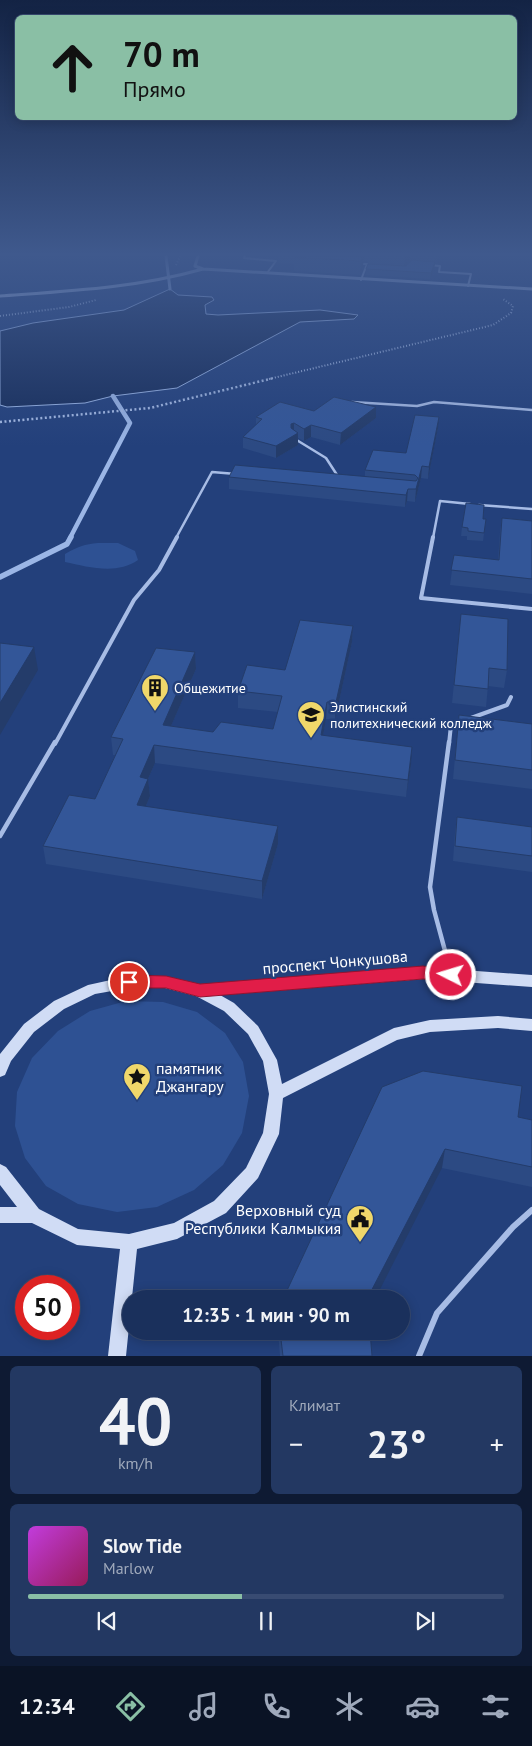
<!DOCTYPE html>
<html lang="ru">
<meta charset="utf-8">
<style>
:root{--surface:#1a305c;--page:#233862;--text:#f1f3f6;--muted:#9fa9bb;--line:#384b72;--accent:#8abfa5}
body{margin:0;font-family:"PT Sans",sans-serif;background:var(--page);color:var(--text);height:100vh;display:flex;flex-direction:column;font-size:19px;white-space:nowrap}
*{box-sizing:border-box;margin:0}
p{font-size:16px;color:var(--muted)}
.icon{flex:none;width:28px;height:28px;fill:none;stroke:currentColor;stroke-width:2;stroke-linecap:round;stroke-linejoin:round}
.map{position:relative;height:1356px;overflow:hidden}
.details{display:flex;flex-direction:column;gap:10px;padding:10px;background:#0e1a33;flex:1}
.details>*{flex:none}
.banner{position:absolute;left:15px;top:15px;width:502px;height:105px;border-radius:8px;box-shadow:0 2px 12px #0003,0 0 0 1px var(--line);background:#8abfa5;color:#111;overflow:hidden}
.speed{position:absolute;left:15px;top:1275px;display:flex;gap:10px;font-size:25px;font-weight:700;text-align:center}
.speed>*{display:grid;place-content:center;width:65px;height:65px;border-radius:50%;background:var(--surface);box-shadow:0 2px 12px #0003,0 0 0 1px var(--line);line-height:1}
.speed .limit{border:8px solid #d22;background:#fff;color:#111}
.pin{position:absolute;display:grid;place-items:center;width:42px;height:42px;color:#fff;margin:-21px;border:2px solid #fff;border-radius:50%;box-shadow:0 1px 5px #0007}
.me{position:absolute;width:55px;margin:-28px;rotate:275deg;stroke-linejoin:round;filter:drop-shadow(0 0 4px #0008)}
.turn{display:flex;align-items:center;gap:18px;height:105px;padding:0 25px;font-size:22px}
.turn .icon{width:65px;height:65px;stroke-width:2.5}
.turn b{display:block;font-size:35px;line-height:42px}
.big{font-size:38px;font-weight:700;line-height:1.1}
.details .tile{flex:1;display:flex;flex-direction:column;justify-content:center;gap:8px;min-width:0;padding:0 18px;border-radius:8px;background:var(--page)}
.details .dial{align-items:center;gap:0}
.dial b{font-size:65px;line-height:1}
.song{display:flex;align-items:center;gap:15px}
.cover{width:60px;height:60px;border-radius:8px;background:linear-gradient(135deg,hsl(290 70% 55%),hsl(330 70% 35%))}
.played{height:5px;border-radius:2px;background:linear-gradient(90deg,var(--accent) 45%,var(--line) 45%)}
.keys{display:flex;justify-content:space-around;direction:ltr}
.heat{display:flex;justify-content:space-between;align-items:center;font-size:28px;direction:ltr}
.details .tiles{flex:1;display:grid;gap:10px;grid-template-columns:1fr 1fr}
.tile:last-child{grid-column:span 2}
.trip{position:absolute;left:122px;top:1290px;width:288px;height:50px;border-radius:25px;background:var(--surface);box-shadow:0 2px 12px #0003,0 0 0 1px var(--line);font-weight:700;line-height:50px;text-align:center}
.menu{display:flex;height:80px;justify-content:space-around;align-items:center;background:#0a1325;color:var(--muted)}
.menu .icon{width:35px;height:35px}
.menu .selected{color:var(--accent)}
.menu b{font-size:22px;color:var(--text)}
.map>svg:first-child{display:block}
.green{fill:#2e5193}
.water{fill:#182e5b;stroke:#9bb6e6}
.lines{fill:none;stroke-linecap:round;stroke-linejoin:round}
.stream-far2{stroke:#9bb6e6;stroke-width:3}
.stream-far1{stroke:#9bb6e6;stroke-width:4.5}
.stream{stroke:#9bb6e6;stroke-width:5.5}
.path-far1{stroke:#a7bce5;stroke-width:2;stroke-dasharray:1 2;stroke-linecap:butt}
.path{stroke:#a7bce5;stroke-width:2.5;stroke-dasharray:2 2.5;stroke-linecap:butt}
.service-far4{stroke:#a7bce5;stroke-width:2}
.service-far3{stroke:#a7bce5;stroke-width:2.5}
.service-far2{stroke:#a7bce5;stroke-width:4}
.service-far1{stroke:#a7bce5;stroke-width:4.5}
.service{stroke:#a7bce5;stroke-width:6}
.minor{stroke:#a7bce5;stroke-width:3}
.secondary{fill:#d0dcf5;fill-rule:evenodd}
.wall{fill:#2c4a83;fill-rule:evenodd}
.shaded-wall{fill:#243c6a}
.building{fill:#335698;stroke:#243c6a}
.route{fill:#e11d48;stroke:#92132f}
.labels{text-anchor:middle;stroke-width:5;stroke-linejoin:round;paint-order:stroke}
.poi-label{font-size:14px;fill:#fff;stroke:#23407b;text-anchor:start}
.near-street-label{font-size:16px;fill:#fff;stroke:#23407b}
.near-poi-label{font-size:16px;fill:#fff;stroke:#23407b;text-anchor:start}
</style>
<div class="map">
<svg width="532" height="1356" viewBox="0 0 532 1356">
<rect width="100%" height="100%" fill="#23407b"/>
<path class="green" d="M98 543H118L135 551 138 560C117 575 88 567 65 562V554C77 547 85 544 98 543Z
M126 1001 163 1002 197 1012 225 1033 243 1062 249 1096 242 1133 223 1165 194 1190 157 1207 117 1212 78 1204 46 1186 25 1158 15 1126 17 1092 32 1058 58 1031 90 1011Z"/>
<path class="water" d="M170 289 178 295 212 297 214 300 205 305 206 314 218 315 320 310 358 315 354 319 300 322 177 388 113 396 85 403 7 407 0 405V331L33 323 124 310Z"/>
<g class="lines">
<path class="stream-far2" d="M166 256 170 289"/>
<path class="stream-far1" d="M70 538 130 423 113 396"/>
<path class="stream" d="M0 577 67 544 71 537"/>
<path class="path-far1" d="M176 265 180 256
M0 316 69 307 96 300
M269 379 493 325 511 313 513 306 503 299"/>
<path class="path" d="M0 422 150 408 274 378"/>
<path class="service-far4" d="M245 256 244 258 276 261 267 273
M359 264H367L361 280
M429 265 440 266 439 272 471 274 468 286"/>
<path class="service-far3" d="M352 402 417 406 434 402 532 410
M295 439 326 458 339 478
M479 505 532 509
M176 538 212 472 236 474
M433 538 440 501 470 504"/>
<path class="service-far2" d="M433 537 421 598 532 609
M471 718 507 705 511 697
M55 744 134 600 159 570 177 537
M449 744 451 725 462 721"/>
<path class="service-far1" d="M449 742 430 887 434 910 451 973
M0 836 55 742"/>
<path class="service" d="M419 1356 437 1313 513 1227 532 1210"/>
<path class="minor" d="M198 256 195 266 203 269 532 289
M0 296C69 291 136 288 203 269"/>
<path class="secondary" d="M423 967 532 975V987L423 979 220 995 234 1003 258 1026 277 1060 282 1084 394 1028 430 1020 498 1016 532 1019V1031L498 1028 430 1032 397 1040 283 1098 279 1134 258 1178 226 1213 177 1239 137 1249 126 1356H108L120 1249 77 1245 32 1223H0V1207H17L0 1185V1164L6 1167 39 1209 78 1229 129 1234 174 1223 214 1201 246 1168 263 1133 269 1094 263 1061 248 1034 224 1011 196 996 165 988H129L95 994 64 1009 34 1032 11 1061 5 1075 0 1077V1054L24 1024 54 1001 88 985 129 976H165L200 985Z"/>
</g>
<path class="wall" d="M278 256H438L436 263H435L434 268 430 279 366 275V269L369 264 367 261H363V267L360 275 294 271V264L278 263ZM410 260H411L406 266H405Z
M376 407V418L340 445 311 437 304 441 298 438V445L276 458 243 448V437L256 425V417L314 411Z
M438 428 428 479 421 478 415 502 407 501 405 507 229 489V477L365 476V470L406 453Z
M502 518 532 521V594L450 585 454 555 498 560 500 532Z
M483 519H486L483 541 467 540V536H461L462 527Z
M461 614 507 670 504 688 488 686 486 707 452 703Z
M353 626 352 642 335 720 326 719 323 736 411 765 406 797 155 763 148 779 150 796 146 806 278 844 262 899 46 864 43 846 95 799 115 755H113L111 737 195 652 196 669 171 726 213 732 273 729 278 712 238 708V691L285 670Z
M459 715 532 724V789L453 779Z
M457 817 532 827V872L453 861 455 832Z
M382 1087 532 1120V1187L442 1168Z
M278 1331H370L372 1356H280Z"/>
<path class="shaded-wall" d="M362 256H364L363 267 360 275 361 261Z
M405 256H410V260L404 267Z
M435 262 434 268 430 279 431 273Z
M376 407V418L340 445 341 433Z
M439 417 438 428 428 479 429 467Z
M294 423V435L298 433V445L276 458V446L291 424Z
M311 425V437L304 441V429Z
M422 466 421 478 415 502 416 489Z
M408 489 407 501 405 507 406 495Z
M353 626 352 642 335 720 336 702Z
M34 647 38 670 0 735V703Z
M195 652 196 669 164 742 163 725Z
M327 702 326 719 320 753 321 735Z
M154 745 155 763 148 779 150 796 139 823 137 805 140 777Z
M412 747 411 765 406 797 408 780Z
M278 826V844L262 899V881Z
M445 1149 442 1168 375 1299H367Z"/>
<path class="building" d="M295 256H362L361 261 295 257Z
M412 260 435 262 431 273 366 269 368 264 406 266Z
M334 397 376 407 341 433 311 425 304 429 294 423 291 424V428L298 433 276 446 243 437 262 419 256 417 280 402 314 411Z
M415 415 439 417 429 467 422 466 416 489H408L406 495 229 477 235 465 416 481 418 478 415 475 365 470 373 450 406 453Z
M466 503 484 505 483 519H486L484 533 468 531V528L462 527Z
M502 518 532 521V579L451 570 454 555 499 560Z
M461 614 508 619 507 670 489 668 488 689 454 685Z
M300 620 353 626 336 702H327L321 735 412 747 408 780 154 745 140 777 148 779 137 805 278 826 262 881 43 846 69 795 95 799 123 739 111 737 156 648 195 652 163 725 213 732 221 722 273 729 282 696 238 691 247 665 285 670Z
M0 643 34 647 0 703Z
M459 715 532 724V770L455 760Z
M457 817 532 827V856L455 846Z
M423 1071 522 1086 518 1117 532 1120V1167L445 1149 367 1299H283L382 1087Z
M280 1331H370L372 1356H283Z"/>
<linearGradient id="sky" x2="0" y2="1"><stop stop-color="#132344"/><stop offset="0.57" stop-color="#3f598d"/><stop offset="1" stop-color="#3f598d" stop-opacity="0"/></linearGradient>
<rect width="532" height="446" fill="url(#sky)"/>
<path class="route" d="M423 966 457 971 459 975 457 979 451 981 423 979 200 997 166 988H129L124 986 121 982 124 977 129 975 166 976 200 984Z"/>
<defs>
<symbol id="building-pin" viewBox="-11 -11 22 30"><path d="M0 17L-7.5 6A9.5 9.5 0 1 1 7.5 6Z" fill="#f0d76a" stroke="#23407b"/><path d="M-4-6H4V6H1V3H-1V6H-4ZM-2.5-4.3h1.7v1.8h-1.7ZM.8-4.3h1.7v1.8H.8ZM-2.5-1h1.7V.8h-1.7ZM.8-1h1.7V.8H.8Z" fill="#111"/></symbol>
<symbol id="university-pin" viewBox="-11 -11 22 30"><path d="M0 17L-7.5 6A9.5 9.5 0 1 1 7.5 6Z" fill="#f0d76a" stroke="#23407b"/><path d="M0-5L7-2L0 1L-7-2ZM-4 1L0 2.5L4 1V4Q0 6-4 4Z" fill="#111"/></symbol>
<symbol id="sight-pin" viewBox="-11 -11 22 30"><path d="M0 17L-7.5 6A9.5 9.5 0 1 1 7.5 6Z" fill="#f0d76a" stroke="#23407b"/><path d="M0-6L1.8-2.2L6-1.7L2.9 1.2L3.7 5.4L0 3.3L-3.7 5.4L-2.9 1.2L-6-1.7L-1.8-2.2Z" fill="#111"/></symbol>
<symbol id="civic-pin" viewBox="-11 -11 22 30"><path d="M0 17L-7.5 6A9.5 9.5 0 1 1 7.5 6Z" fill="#f0d76a" stroke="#23407b"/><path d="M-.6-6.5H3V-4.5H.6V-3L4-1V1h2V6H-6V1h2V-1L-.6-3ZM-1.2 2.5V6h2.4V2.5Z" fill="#111"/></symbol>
</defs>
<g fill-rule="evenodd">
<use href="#building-pin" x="139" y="672" width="32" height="43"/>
<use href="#university-pin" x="295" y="699" width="32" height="43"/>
<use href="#sight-pin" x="121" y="1061" width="32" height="43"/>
<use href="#civic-pin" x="344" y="1203" width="32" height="43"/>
</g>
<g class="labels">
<g class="poi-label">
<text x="174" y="693">Общежитие</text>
<text x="330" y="712">Элистинский<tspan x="330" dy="16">политехнический колледж</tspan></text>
</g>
<g class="near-street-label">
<text transform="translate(335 962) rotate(-5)" y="6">проспект Чонкушова</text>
</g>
<g class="near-poi-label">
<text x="156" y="1074">памятник<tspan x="156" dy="18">Джангару</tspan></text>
<text x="341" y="1216" text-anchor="end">Верховный суд<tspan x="341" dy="18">Республики Калмыкия</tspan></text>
</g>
</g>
</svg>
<div class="speed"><div class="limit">50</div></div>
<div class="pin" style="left:129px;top:982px;background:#d93025"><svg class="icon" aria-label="arrive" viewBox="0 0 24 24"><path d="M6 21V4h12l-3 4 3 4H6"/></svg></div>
<svg class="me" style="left:451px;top:975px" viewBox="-20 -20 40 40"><circle r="17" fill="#e11d48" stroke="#fff" stroke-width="3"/><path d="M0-11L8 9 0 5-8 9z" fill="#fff"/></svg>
<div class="trip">12:35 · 1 мин · 90 m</div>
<div class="banner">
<div class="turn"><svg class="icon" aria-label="ahead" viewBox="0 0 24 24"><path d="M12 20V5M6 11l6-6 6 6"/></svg><div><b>70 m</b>Прямо</div></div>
</div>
</div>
<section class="details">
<div class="tiles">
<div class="tile dial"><b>40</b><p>km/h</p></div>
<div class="tile"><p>Климат</p>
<div class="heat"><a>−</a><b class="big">23°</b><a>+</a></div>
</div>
<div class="tile">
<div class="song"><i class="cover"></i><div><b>Slow Tide</b><p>Marlow</p></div></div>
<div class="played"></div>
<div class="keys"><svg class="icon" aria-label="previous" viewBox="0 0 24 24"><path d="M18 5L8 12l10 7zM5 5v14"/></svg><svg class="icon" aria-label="pause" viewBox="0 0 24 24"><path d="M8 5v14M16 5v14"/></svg><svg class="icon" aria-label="next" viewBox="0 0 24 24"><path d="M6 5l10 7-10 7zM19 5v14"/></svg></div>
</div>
</div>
</section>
<nav class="menu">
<b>12:34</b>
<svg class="icon selected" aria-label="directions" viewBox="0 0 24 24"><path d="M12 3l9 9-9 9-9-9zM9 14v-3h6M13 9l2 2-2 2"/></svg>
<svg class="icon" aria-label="music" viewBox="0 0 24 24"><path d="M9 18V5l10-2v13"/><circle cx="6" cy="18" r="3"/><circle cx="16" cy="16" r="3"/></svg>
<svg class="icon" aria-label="phone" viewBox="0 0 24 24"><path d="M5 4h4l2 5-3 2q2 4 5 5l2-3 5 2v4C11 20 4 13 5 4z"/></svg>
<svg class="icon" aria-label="climate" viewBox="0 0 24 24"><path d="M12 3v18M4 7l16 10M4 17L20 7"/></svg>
<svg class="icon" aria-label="car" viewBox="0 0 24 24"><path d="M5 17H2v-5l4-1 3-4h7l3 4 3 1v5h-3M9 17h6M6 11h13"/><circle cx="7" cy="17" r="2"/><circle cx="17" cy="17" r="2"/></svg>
<svg class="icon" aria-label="filters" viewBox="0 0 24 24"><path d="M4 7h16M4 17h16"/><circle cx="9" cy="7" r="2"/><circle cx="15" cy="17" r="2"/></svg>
</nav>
